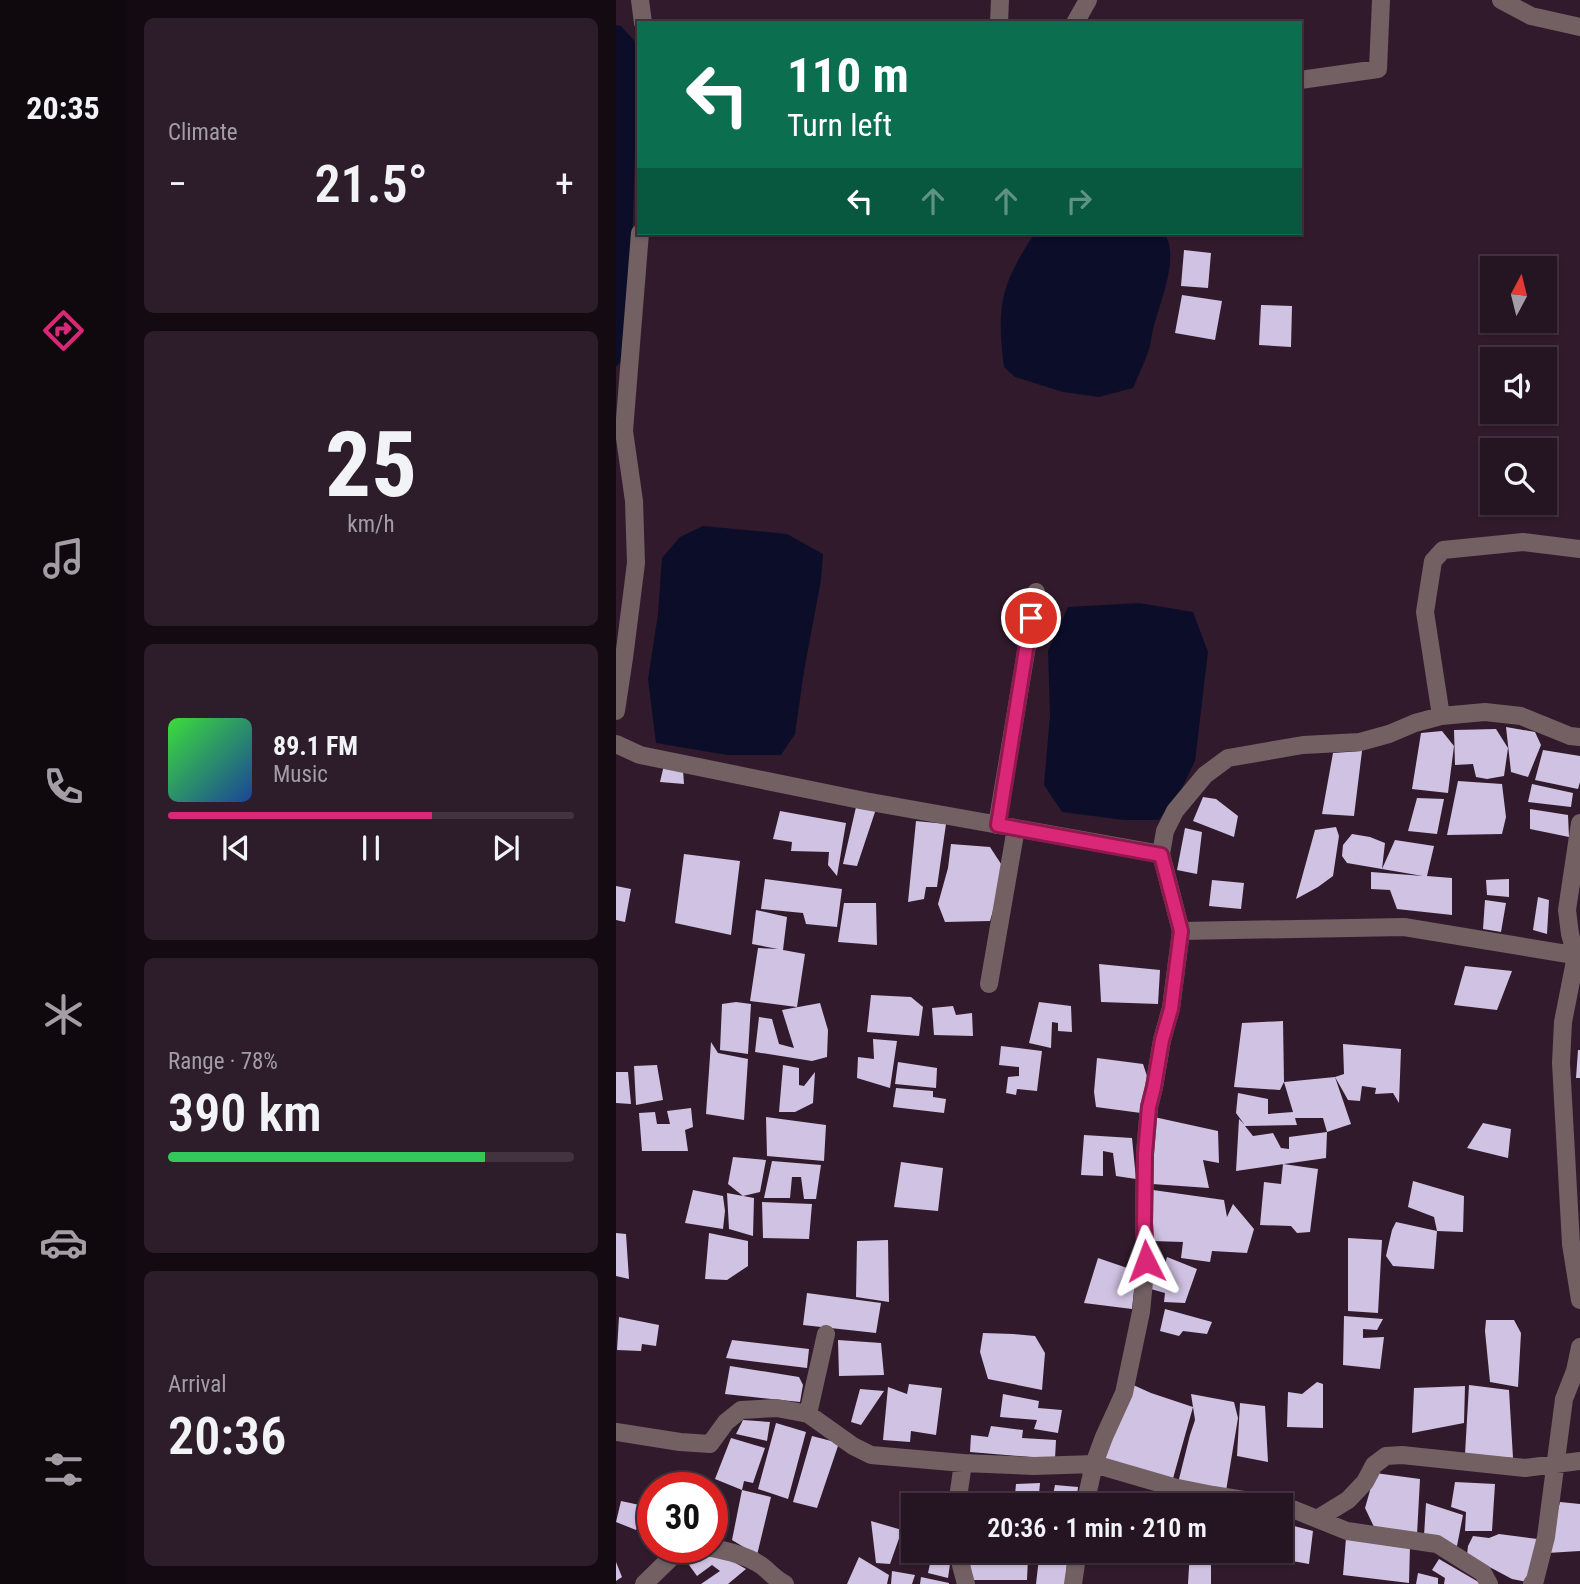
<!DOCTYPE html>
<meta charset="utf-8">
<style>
:root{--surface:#251421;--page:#2d1d2a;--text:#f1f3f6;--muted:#a39ea5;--line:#42333f;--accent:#db2777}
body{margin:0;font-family:"Roboto Condensed",sans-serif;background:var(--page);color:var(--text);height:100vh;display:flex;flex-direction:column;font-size:26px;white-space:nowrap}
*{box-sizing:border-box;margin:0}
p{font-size:23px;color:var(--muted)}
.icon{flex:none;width:38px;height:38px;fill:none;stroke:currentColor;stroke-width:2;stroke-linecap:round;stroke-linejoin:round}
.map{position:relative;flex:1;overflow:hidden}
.sheet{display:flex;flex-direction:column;gap:18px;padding:18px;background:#140b12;width:490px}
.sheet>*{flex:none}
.guide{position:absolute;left:21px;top:21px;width:665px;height:214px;border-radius:0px;box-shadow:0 2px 5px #0004,0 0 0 2px var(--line);background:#0b6e4f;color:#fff;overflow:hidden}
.needle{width:46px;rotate:7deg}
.fabs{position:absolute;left:864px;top:256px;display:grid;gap:14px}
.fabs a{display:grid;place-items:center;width:77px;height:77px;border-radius:0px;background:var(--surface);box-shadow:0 2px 5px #0004,0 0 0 2px var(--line);font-size:35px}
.speed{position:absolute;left:21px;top:1472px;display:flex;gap:14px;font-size:35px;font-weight:700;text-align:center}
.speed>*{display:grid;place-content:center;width:91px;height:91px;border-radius:50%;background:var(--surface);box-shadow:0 2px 5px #0004,0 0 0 2px var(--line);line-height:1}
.speed .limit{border:10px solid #d22;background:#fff;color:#111}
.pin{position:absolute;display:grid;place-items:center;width:60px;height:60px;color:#fff;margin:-30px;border:4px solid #fff;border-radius:50%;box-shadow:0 2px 7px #0007}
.me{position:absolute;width:77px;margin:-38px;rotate:357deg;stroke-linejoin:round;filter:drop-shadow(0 0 5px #0008)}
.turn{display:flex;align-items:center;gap:24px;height:147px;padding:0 35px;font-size:32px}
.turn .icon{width:91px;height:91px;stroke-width:2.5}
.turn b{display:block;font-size:49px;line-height:60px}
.lanes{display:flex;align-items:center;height:66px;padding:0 35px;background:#0003;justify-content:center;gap:35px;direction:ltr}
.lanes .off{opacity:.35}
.big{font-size:52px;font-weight:600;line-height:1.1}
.sheet .tile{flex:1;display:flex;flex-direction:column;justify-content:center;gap:10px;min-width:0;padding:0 24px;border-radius:10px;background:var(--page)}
.sheet .dial{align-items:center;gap:0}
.dial b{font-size:91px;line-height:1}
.song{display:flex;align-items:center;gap:21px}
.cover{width:84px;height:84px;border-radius:10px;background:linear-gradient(135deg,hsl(120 70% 55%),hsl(220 70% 35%))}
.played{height:7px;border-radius:4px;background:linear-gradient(90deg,var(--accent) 65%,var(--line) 65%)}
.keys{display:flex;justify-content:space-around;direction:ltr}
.heat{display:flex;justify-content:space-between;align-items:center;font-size:38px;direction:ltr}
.charge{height:10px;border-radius:5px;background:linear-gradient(90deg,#34c759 78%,var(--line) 0)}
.trip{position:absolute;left:285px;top:1493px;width:392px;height:70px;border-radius:0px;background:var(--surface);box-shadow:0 2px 5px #0004,0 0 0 2px var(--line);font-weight:600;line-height:70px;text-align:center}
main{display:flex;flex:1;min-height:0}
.tab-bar{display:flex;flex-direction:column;width:126px;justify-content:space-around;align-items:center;background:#0f080d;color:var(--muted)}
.tab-bar .icon{width:49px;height:49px}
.tab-bar .current{color:var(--accent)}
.tab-bar b{font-size:32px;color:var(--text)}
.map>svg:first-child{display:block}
.water{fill:#0c0e29}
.building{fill:#d0c2e2;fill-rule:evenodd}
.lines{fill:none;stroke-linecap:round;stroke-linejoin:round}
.minor{stroke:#726063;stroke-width:18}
.route-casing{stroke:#8e194d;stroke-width:18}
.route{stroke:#db2777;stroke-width:12}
</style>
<main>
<nav class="tab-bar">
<b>20:35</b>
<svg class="icon current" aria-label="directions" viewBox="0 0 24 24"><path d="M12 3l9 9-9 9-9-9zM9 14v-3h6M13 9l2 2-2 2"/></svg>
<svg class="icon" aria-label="music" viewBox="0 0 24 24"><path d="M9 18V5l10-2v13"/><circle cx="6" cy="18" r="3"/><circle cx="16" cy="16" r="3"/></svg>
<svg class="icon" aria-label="phone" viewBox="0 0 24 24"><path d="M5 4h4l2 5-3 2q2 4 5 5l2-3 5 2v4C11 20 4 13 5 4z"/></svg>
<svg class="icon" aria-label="climate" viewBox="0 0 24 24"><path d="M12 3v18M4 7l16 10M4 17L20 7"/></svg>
<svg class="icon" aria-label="car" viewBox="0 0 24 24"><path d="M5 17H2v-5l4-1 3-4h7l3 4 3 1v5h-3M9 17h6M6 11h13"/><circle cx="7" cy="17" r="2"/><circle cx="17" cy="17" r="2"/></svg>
<svg class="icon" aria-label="filters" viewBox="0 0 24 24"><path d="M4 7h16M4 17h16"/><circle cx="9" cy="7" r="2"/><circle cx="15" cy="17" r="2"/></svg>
</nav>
<section class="sheet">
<div class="tile"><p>Climate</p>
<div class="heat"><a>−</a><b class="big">21.5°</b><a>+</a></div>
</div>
<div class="tile dial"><b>25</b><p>km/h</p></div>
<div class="tile">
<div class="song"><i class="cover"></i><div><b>89.1 FM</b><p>Music</p></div></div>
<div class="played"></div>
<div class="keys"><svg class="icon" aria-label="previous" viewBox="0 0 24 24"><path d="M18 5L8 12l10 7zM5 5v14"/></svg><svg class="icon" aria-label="pause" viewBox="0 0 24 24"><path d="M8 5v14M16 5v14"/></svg><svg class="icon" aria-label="next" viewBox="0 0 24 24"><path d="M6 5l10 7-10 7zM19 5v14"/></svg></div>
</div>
<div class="tile"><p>Range · 78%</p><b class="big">390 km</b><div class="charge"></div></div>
<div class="tile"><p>Arrival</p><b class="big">20:36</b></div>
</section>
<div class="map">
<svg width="964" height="1584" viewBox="0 0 964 1584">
<rect width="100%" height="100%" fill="#311a2c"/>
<path class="water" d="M0 25 5 26 22 45 13 352 1 366H0Z
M419 233H548C565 256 543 304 537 330 535 337 535 345 532 352 528 364 522 376 517 388L483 397 447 392 399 377 388 367C385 342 382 315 389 291 395 270 407 251 419 233Z
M87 526 171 534 207 554 205 580 188 671 179 734 165 755H111L40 743 32 679 42 614 46 558 64 537Z
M523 603 577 612 592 652 579 761 566 788 543 820H508L446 812 428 785 434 716 432 651 452 607Z"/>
<path class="building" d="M568 250 595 253 592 288 565 286Z
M566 295 606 301 599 340 559 333Z
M645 305 676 306 675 347 643 345Z
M890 727 919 732 925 745 912 777 895 772Z
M880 729 892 748 888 776 871 779 860 777 857 764 839 765 838 730Z
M826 731 838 746 832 793 796 789 805 733Z
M927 750 964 756V782L962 789 919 780Z
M746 751 738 816 706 814 717 753Z
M48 765 67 770 68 784 44 782Z
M842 781 886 784 890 817 886 834 831 835Z
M916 784 957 793 955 807 912 802Z
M587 797 600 799 622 816 618 837 577 821Z
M801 798 828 799 821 834 792 831Z
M240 807 260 809 241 866 227 864Z
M914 809 952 815 953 837 914 829Z
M164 811 230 823 221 876 212 865 213 852 175 851 176 842 157 839Z
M300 821 330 824 321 887H310L308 899 292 902Z
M720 827 723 836 717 876 702 887 680 899 699 830Z
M569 828 586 832 581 874 561 870Z
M736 834 754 837 769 843 766 869 731 863 726 856 727 845Z
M779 840 818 846 811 876 836 878V915L781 909 774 890 755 889V872L807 876 766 869Z
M335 844 374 847 389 870 374 921 329 922 322 904 332 868Z
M68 854 124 861 115 935 59 923Z
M149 879 226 889 221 927 190 924 187 913 145 909Z
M893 879V897L871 895 870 880Z
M596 880 628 883 625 909 593 906Z
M0 886 15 889 9 922 0 920Z
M922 897 933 900 931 934 917 930Z
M869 900 890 903 885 932 867 929Z
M228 903H260L261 945 222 942Z
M140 910 171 917 167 950 189 954 181 1007 134 1001 142 948 162 949 136 944Z
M483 964 544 970 542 1004 485 1002Z
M849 966 896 971 881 1010 838 1005Z
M255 995 295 997 307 1007 303 1036 251 1032Z
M120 1002 135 1004 132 1054 104 1050 106 1004Z
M423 1002 455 1006 456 1032 442 1031V1023L436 1022 435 1048 413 1043Z
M204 1003 212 1030 211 1057 196 1061 139 1052 143 1017 156 1019 163 1044 178 1048 166 1010Z
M337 1006 340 1015 356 1013 357 1036 318 1035 316 1008Z
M667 1021 668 1082 664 1090 618 1087 626 1023Z
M257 1039 281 1041 274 1088 241 1078 242 1057 258 1059Z
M95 1042 102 1053 132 1059 128 1120 90 1114Z
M727 1044 785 1049 783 1103 777 1093 759 1094 760 1088 746 1086 744 1101 732 1100 719 1077 728 1074Z
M385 1046 426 1051 421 1091 401 1089 400 1095 390 1093 392 1077 403 1076V1067L383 1065Z
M962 1050H964V1078H960Z
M481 1058 527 1064 533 1082 525 1113 480 1107 478 1092Z
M282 1062 321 1068 320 1088 279 1084Z
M41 1065 47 1100 20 1105 18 1066Z
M167 1065 183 1068V1085L188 1086 199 1072 197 1103 179 1112H163Z
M0 1072H12L15 1104 0 1103Z
M719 1077 735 1124 711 1132 710 1158 620 1171 623 1119 628 1124 620 1113 622 1093 652 1099V1114L677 1112 668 1082ZM679 1118H707L711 1132 673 1137V1149L665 1148 657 1133 637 1136 629 1126 681 1125Z
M280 1088 317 1091V1097L330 1099 328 1113 277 1107Z
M75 1108 77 1127 69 1130 72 1151H26L23 1113 39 1112 41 1124H54L51 1111Z
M150 1117 210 1125 208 1161 151 1156Z
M538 1117 602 1131 603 1163 587 1160 593 1188 536 1184Z
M867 1123 895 1129 892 1158 851 1148Z
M468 1135 516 1138 520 1179 500 1176 497 1153 487 1151V1176L465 1175Z
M117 1157 150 1160 144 1192 127 1196 112 1184Z
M156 1161 205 1165 200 1199H188L185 1177H176L174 1198H148Z
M285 1162 327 1168 322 1211 278 1207Z
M667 1164 702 1169 694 1232 681 1233 675 1226 644 1225 648 1182 665 1184Z
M797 1181 848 1196 847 1232 821 1231 818 1217 792 1207Z
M77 1190 107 1196 109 1211 107 1229 69 1223Z
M537 1190 608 1200 611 1217 617 1204 638 1229 631 1253 596 1251 594 1262 565 1258 567 1242 536 1241Z
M111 1193 138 1198 137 1236 113 1229Z
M146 1202 196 1204 193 1239 147 1238Z
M780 1222 821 1231 818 1269 777 1266 770 1256 776 1230Z
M0 1233 10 1234 13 1279 0 1276Z
M93 1233 132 1241V1266L111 1280 89 1279Z
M732 1238 766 1240 762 1313 732 1311Z
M272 1240 273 1302 240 1297 241 1241Z
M551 1257 581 1269 569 1303 548 1302 549 1293 535 1289 537 1262 549 1264Z
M482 1258 520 1271 516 1309 468 1303Z
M191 1293 265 1303 260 1333 187 1325Z
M549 1309 596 1322 591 1334 567 1331 563 1336 544 1331Z
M728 1316 767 1319 761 1330 747 1329V1338L768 1337 764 1369 727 1365Z
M3 1317 43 1325 40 1346 26 1344 25 1351 1 1350Z
M870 1320H898L905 1333 902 1387 874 1382 869 1331Z
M367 1333 397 1334 419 1336 429 1353 426 1390 372 1379 364 1352Z
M116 1340 193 1349 191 1368 110 1358Z
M222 1340 265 1343 268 1375 223 1376Z
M114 1366 183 1377 187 1385 184 1402 109 1394Z
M701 1382 707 1384V1428L671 1427 672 1392 686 1394Z
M293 1384 326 1388 320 1435 295 1431 294 1442 267 1440 272 1387 291 1394Z
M515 1384 535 1393 577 1407 556 1482 487 1463Z
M853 1385 893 1390 897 1458 849 1454Z
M849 1386 848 1423 796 1433 798 1388Z
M244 1389 268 1391 245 1425 235 1422Z
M387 1394 423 1401 422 1408 446 1410 442 1433 418 1429 421 1420 384 1417Z
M575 1394 618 1402 622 1418 610 1491 562 1483 574 1435 579 1420Z
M624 1403 649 1406 652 1462 621 1456Z
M127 1420 154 1422 151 1441 120 1434Z
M160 1423 190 1432 172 1499 142 1489Z
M375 1426 407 1430 406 1438 440 1440 439 1459 354 1452 355 1435 372 1437Z
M196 1436 223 1443 201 1508 177 1502Z
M115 1438 149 1448 137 1483 128 1481 126 1490 99 1479Z
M759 1473 804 1479 801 1535 759 1529 749 1508Z
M839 1482 879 1484 876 1531H849L850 1512 835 1507Z
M424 1483 422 1505H398L400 1484Z
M439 1485 462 1487 460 1505H435Z
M126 1490 155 1497 141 1555 116 1540Z
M5 1501 33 1507 20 1530 0 1522Z
M514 1501 531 1503V1505H514Z
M944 1502 964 1504V1551L931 1553Z
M810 1503 847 1515 841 1546 808 1536Z
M665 1513 678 1514V1526L697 1531 693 1564 654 1557 655 1550H665Z
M255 1521 286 1530 274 1564 260 1563Z
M883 1534 921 1539 912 1582 896 1579 851 1555 852 1546 857 1536 873 1538Z
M730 1538 794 1546 793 1583 727 1575Z
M76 1550 107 1556 130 1569 112 1584H85L104 1571 96 1565 81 1576 68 1558Z
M317 1550H336L332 1578 312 1573Z
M574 1550H595V1584H572Z
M392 1556 412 1558 411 1580H357L353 1561 391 1563Z
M243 1557 273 1575 271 1584H231Z
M423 1558 451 1563 449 1584H420Z
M823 1559 866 1584H828L829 1578 816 1570Z
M0 1562 6 1577 0 1581Z
M276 1571 299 1575 296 1584H275Z
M802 1573 822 1578V1584H800Z
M305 1577 333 1583V1584H304Z"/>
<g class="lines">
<path class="minor" d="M24 0 27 23
M885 0 915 16 964 27
M383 23 384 0
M459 23 472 0
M684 80 762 69 765 0
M0 711 8 658 20 563 18 501 8 431 24 233
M825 716 809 612 817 561 827 550 907 542 964 549
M0 744 24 755 249 801 545 854 565 931 788 927 964 956
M964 823 951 910 954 934 960 956 947 1022 945 1063 955 1244 964 1300
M381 825 420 592
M545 854 549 831 559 811 589 775 612 758 687 745 744 742 773 734 799 723 825 716 869 712 905 716 954 736 964 737
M373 984 400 828
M192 1414 210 1334
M0 1432 64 1442 94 1444 110 1422 125 1410 161 1408 192 1414 237 1446 255 1455 347 1463 418 1466 478 1464 557 1487 597 1495 660 1505
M341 1505 347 1463
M469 1505 478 1464 488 1437 508 1393 525 1312 530 1261 528 1223 529 1154 533 1107 538 1087 546 1040 555 1008 565 931
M665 1506 679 1510 731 1531 821 1544 867 1573 873 1584
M701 1519 732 1500 749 1482 758 1465 770 1456 786 1455 909 1468 964 1461
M90 1547C108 1550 131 1555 146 1566 154 1572 159 1579 169 1584
M341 1550 350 1584
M28 1584 66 1547
M457 1584 462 1550
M916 1584 919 1580 930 1537 948 1399 959 1371 964 1347"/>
</g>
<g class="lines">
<defs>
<path id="route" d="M415 618 382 825 545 855 565 931 555 1009 546 1040 538 1087 533 1107 529 1154 528 1223 530 1261"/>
</defs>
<use href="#route" class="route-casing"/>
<use href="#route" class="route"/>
</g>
</svg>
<div class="fabs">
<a><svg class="needle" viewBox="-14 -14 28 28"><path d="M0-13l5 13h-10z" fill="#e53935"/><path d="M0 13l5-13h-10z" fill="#a39ea5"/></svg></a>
<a><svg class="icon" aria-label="sound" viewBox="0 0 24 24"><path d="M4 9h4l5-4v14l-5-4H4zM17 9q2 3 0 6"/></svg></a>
<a><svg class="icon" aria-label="search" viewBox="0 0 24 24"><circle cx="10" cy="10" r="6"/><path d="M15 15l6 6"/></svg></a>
</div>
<div class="speed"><div class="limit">30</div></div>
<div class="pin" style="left:415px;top:618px;background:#d93025"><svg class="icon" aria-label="arrive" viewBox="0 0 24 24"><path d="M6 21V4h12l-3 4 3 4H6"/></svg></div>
<svg class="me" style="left:530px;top:1261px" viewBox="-20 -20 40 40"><path d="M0-17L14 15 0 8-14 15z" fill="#db2777" stroke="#fff" stroke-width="4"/></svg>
<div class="trip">20:36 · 1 min · 210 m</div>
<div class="guide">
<div class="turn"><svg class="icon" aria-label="left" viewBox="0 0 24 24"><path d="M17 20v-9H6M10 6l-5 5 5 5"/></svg><div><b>110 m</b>Turn left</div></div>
<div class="lanes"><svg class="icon" aria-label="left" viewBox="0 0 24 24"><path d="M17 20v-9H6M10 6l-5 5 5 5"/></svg><svg class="icon off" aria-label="ahead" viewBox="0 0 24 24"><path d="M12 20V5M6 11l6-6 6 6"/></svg><svg class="icon off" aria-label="ahead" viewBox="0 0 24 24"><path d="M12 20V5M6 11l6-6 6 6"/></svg><svg class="icon off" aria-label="right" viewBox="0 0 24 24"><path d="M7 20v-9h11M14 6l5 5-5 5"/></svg></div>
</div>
</div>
</main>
